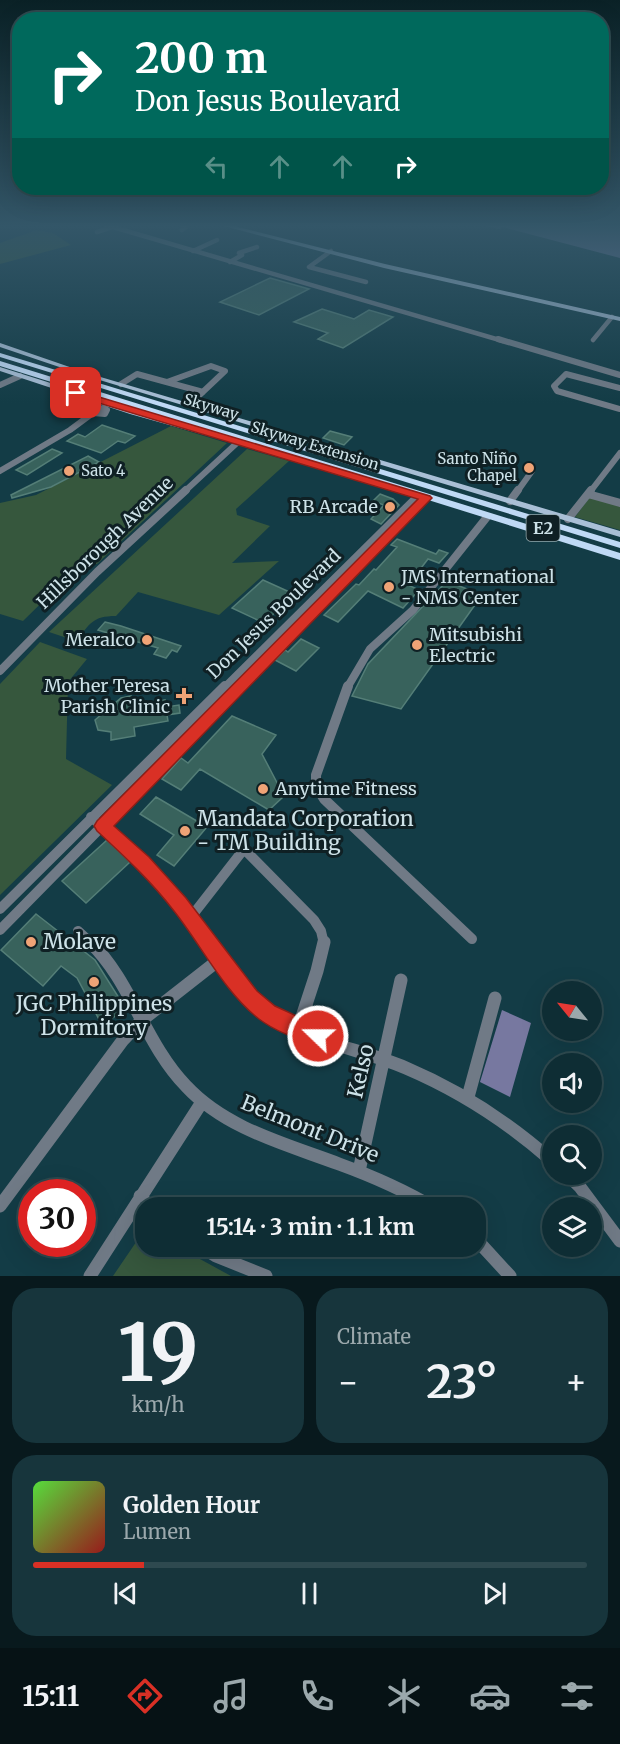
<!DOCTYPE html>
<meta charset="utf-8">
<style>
:root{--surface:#0e2d34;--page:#17353c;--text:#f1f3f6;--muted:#9ba8ac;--line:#2e494f;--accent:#d93025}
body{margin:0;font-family:Merriweather,serif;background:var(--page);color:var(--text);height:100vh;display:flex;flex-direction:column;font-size:22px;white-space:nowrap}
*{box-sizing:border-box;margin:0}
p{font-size:20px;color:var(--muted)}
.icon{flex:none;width:33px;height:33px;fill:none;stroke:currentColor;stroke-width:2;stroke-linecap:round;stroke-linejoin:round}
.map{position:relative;height:1276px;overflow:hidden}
.side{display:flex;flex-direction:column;gap:12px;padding:12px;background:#08191d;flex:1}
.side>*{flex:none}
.hud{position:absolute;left:12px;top:12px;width:597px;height:183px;border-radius:24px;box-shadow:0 6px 24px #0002,0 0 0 2px var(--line);background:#00695c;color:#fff;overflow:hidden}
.needle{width:39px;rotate:300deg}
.fabs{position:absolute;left:542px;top:981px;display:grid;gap:12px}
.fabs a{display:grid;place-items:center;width:60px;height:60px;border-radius:50%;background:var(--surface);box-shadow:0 6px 24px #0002,0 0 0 2px var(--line);font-size:30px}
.speed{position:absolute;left:18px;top:1179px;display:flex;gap:12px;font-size:30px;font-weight:700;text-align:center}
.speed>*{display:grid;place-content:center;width:78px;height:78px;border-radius:50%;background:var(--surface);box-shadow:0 6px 24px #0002,0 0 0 2px var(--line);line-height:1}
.speed .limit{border:9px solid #d22;background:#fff;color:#111}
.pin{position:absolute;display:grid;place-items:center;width:51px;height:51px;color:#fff;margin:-26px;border-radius:12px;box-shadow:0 3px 9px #0006}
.me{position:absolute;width:66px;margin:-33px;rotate:292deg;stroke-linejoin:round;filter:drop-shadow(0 0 4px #0008)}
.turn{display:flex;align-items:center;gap:21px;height:126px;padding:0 24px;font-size:27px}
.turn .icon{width:78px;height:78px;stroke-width:2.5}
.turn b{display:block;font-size:42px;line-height:51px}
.lanes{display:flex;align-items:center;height:57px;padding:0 24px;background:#0003;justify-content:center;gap:30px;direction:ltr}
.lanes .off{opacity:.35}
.big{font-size:45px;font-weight:700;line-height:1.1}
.side .widget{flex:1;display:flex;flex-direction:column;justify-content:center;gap:9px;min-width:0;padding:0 21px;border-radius:24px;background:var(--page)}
.side .dial{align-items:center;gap:0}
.dial b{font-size:78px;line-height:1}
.song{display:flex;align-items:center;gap:18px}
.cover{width:72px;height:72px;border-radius:9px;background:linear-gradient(135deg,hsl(110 70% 55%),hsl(0 70% 35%))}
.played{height:6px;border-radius:3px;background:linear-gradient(90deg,var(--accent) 20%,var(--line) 20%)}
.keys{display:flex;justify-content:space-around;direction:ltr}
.heat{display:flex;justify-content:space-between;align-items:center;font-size:33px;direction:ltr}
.side .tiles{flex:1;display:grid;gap:12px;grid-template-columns:1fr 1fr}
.widget:last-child{grid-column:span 2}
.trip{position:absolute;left:135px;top:1197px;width:351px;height:60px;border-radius:24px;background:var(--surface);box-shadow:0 6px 24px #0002,0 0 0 2px var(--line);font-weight:700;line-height:60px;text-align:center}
.tabs{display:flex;height:96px;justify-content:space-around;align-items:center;background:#061215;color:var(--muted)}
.tabs .icon{width:42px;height:42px}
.tabs .active{color:var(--accent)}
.tabs b{font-size:27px;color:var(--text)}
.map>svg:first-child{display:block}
.green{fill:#36573d}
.water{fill:#7778a0}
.building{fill:#38625c;stroke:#547e77;stroke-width:1.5}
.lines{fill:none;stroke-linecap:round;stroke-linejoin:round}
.minor-far4{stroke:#707a86;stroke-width:4.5}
.minor-far3{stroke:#707a86;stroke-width:6}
.minor-far2{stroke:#707a86;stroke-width:8}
.minor-far1{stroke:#707a86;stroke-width:10}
.minor{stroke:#707a86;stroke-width:13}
.major{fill:#a9bfd6;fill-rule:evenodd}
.highway{fill:#bfd9f5;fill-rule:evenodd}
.route{fill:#d93025;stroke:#8d1f18;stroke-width:1.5}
.poi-dot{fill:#efa376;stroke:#0f2024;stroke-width:2}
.labels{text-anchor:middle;stroke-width:6;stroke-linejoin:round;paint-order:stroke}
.far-street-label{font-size:15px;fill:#cde2e8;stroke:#0f2024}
.far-poi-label{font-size:15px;fill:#cde2e8;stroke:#0f2024;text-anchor:end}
.shield{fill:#0f2024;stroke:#94a8ad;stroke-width:1.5}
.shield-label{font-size:16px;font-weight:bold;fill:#cde2e8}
.poi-label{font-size:18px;fill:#cde2e8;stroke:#0f2024;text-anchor:end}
.street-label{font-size:18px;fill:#cde2e8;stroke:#0f2024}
.near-poi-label{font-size:21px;fill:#cde2e8;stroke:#0f2024;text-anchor:start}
.near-street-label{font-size:21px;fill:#cde2e8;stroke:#0f2024}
</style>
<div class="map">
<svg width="620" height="1276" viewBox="0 0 620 1276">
<rect width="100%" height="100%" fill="#133c46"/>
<path class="green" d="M37 230 53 233 71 245 0 264V243Z
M171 426 227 443 97 564 83 562 23 621 0 614V503L36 495Z
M247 449 289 461 236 509 237 515 270 526 232 563 279 561 219 615 138 592 116 616C92 616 90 624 76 641L49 632Z
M590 497 620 505V530L575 517Z
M40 642 87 659 68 682 66 759 112 785 0 895V684Z
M145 1229 146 1246 178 1247 231 1276H113Z"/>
<path class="water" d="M480 225H620V258L502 227 500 229Z
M502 1010 531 1023 510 1097 480 1082Z"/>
<path class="building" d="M270 278 309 289 259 315 220 302Z
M322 309 354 319 369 310 393 317 343 348 318 339 328 333 294 322Z
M102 425 135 436 125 443 118 441 101 453 67 441 78 434 85 437Z
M330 431 352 437 344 445 323 438Z
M52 449 62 453 27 475 16 470Z
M88 456 99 462 51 487 12 498 11 495Z
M380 494 393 499 399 505 381 524 371 519 384 505 373 501Z
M397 539 436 554 439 550 448 553 439 563 428 559 408 585 419 590 403 608 368 591 338 622 324 615 356 584 359 585 374 569 376 570 397 547 391 545Z
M263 580 294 594 264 623 232 608Z
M447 581 482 595 401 709 352 696 368 664Z
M105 622 121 626 181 646 177 652 172 650 166 658 154 654 158 648 98 630Z
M301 639 319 648 296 671 275 660 285 650 288 652Z
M131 696 132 706 165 700 166 707 179 705 180 713 167 715 168 721 134 727 135 736 111 740V732L98 730 95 720 121 698Z
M232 716 276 735 262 754 284 796 269 810 200 769 181 790 162 779 181 758 188 763Z
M156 797 207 827 174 866 157 855 174 835 140 814Z
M107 840 130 862 86 903 62 881Z
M36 914 95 960 126 1009 102 1025 77 978 61 966 43 986 1 950Z"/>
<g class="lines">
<path class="minor-far4" d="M106 225 503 341
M182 230 187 226 183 225
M97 232 112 227
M193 251 217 240
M331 251 309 267 366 282
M230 262 242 255 239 253 257 247
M593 340 612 317"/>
<path class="minor-far3" d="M498 339 620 375
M167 382 211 366 225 371 189 405
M121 384 137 374 203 392
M0 385 20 376
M620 388 566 374 554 386 557 391 620 409
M103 408 107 410 105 414 93 413Z
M0 471 70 430 93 413
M184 492 238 442
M517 492 532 471
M590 492 620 453"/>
<path class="minor-far2" d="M588 494 620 503
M510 501 518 490
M568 519 591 490
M0 671 97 572 186 490
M224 688 418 496
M239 688 426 498
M347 688 370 649 413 610 487 517"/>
<path class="minor-far1" d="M348 686 316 775V786L324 799 472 939
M91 817C136 854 177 895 209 944
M0 909 225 686
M191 917 244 849 314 920 321 931 324 944
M0 930 240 686
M78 931 92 944"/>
<path class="minor" d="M90 942C131 981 145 1044 186 1086 226 1129 286 1144 339 1164 372 1176 404 1190 434 1208
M208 942C222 964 236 986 256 1004 297 1041 357 1047 406 1068 460 1091 508 1122 552 1161
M298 1029 317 971 324 942
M468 1097 495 998
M359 1171 401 980
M567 1174 580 1187 620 1241
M140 1196 151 1208
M0 1206 123 1040 142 1020 220 959
M476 1239 510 1276
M200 1246 216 1256 266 1276
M90 1276 202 1102"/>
<path class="major" d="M224 225H230L385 264 620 317V321L384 268 224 226Z
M0 343 87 373 620 531V537L83 375 0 347Z
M0 367 136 410 293 454 294 456 290 458H287L130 414 0 371Z"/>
<path class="highway" d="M0 353 620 542V548L0 357Z
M0 361 620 553V560L0 366Z"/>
</g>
<linearGradient id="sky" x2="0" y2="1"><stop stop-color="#0a2126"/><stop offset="0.56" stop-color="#335668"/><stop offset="1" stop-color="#335668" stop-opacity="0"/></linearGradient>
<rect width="620" height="403" fill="url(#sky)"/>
<path class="route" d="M72 391H79L430 496 432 498 114 826 149 857 186 898 257 991 275 1006 325 1029 328 1036 325 1043 318 1046C298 1039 276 1032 259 1019 225 993 201 945 174 911 151 881 124 856 97 831L94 826 97 821 418 499 72 395Z"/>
<g class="poi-dot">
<circle cx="529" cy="468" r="6"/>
<circle cx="69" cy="471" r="6"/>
<circle cx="390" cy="507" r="6"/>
<circle cx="389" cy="587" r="6"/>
<circle cx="147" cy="640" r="6"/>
<circle cx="417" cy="645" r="6"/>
<path d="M181 687h6v6h6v6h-6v6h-6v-6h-6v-6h6z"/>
<circle cx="263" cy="789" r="6"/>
<circle cx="185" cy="831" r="6"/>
<circle cx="31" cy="942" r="6"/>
<circle cx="94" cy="982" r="6"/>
</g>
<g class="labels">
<g class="far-street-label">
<text transform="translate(211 407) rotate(17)" y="5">Skyway</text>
<text transform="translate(315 446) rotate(17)" y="5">Skyway Extension</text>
</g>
<g class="far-poi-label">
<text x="517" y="464">Santo Niño<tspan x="517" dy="17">Chapel</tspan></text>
<text x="81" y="476" text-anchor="start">Sato 4</text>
</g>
<rect class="shield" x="526.5" y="515" width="33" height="26" rx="4.5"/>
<g class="shield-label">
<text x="543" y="534">E2</text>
</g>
<g class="poi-label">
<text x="378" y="513">RB Arcade</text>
<text x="401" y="583" text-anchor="start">JMS International<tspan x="401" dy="21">- NMS Center</tspan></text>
<text x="429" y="641" text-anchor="start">Mitsubishi<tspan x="429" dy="21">Electric</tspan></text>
<text x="135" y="646">Meralco</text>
<text x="170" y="692">Mother Teresa<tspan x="170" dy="21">Parish Clinic</tspan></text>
<text x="275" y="795" text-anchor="start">Anytime Fitness</text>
</g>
<g class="street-label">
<text transform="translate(105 543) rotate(-44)" y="6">Hillsborough Avenue</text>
<text transform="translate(274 614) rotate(-44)" y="6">Don Jesus Boulevard</text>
</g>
<g class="near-poi-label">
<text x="197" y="826">Mandata Corporation<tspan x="197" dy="24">- TM Building</tspan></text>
<text x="43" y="949">Molave</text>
<text x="94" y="1011" text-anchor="middle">JGC Philippines<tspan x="94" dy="24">Dormitory</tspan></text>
</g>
<g class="near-street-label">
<text transform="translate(361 1071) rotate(-77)" y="7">Kelso</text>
<text transform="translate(310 1129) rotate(22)" y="7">Belmont Drive</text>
</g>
</g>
</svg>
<div class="fabs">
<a><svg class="needle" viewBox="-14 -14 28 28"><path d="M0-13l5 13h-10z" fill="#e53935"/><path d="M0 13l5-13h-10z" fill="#9ba8ac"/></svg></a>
<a><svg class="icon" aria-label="sound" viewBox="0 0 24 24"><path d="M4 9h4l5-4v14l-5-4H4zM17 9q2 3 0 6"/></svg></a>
<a><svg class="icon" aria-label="search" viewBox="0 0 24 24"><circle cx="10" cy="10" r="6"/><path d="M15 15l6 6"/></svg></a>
<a><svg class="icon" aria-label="layers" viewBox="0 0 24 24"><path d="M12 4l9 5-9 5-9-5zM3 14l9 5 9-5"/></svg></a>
</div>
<div class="speed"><div class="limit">30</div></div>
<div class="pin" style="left:76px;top:393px;background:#d93025"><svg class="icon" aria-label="arrive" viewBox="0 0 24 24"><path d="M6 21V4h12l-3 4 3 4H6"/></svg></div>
<svg class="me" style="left:318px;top:1036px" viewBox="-20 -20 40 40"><circle r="17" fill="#d93025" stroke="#fff" stroke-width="3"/><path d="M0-11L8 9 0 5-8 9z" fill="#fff"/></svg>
<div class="trip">15:14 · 3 min · 1.1 km</div>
<div class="hud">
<div class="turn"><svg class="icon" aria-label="right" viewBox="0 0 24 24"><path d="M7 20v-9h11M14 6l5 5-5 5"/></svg><div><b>200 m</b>Don Jesus Boulevard</div></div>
<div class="lanes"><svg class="icon off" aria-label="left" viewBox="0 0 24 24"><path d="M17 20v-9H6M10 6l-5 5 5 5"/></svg><svg class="icon off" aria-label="ahead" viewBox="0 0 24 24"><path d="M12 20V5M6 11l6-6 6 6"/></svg><svg class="icon off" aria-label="ahead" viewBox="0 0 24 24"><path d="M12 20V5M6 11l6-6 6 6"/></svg><svg class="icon" aria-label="right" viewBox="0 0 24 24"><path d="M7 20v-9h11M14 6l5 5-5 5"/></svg></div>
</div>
</div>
<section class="side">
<div class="tiles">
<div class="widget dial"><b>19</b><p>km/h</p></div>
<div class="widget"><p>Climate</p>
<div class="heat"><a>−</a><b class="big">23°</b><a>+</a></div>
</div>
<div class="widget">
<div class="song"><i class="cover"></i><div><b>Golden Hour</b><p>Lumen</p></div></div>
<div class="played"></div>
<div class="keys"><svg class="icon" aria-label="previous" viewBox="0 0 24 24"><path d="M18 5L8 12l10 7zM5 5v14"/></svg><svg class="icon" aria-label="pause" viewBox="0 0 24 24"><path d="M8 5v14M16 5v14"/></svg><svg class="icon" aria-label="next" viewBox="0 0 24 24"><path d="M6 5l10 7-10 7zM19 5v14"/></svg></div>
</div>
</div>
</section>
<nav class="tabs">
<b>15:11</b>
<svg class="icon active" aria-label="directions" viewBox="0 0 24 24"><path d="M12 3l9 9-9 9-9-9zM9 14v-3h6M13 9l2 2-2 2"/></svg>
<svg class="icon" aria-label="music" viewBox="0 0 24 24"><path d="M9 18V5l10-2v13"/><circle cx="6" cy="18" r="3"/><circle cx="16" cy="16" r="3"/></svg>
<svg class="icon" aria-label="phone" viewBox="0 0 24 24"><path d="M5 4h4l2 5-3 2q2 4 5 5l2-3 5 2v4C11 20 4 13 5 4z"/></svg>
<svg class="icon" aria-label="climate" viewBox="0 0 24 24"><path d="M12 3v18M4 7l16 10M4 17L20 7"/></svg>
<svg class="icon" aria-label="car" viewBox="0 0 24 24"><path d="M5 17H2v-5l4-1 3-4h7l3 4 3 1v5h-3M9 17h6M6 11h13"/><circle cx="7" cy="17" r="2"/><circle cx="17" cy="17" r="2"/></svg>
<svg class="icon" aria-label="filters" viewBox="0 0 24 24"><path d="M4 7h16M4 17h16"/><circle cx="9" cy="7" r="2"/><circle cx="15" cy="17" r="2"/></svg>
</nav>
